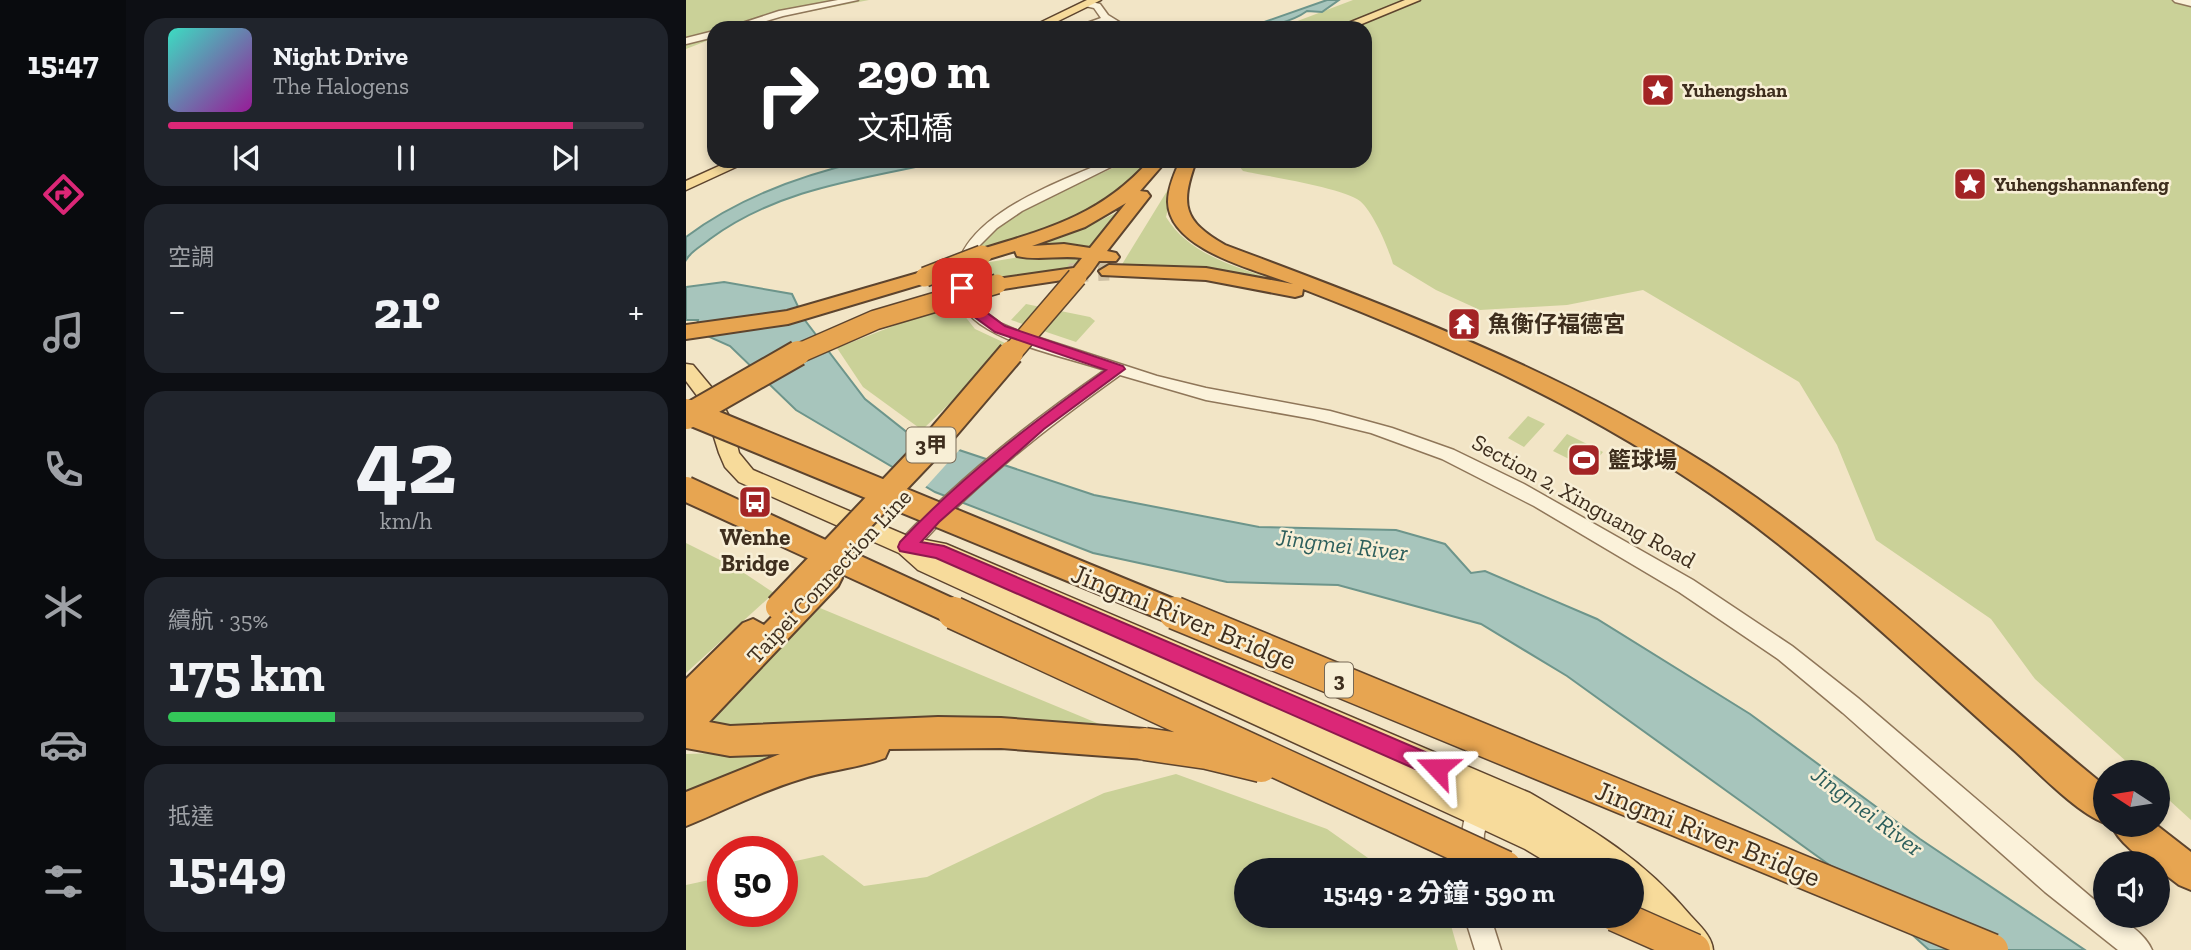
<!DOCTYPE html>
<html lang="zh-TW">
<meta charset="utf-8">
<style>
:root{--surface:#171b24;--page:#20242c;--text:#f1f3f6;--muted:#9ea1a6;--line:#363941;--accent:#db2777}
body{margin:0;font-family:"Zilla Slab","Noto Sans TC",serif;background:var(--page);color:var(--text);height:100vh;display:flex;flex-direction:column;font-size:26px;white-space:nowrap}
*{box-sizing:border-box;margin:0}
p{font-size:23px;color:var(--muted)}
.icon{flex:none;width:38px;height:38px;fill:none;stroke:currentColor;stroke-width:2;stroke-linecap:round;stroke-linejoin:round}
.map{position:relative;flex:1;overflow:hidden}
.panel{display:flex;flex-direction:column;gap:18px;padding:18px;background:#0d0f14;width:560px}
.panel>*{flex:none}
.guide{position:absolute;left:21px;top:21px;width:665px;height:147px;border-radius:21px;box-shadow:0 4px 10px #0003;background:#202124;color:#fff;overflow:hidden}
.needle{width:46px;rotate:282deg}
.tools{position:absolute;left:1407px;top:760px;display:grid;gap:14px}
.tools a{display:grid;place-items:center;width:77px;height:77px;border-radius:50%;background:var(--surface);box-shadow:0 4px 10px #0003;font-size:35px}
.speed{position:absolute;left:21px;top:836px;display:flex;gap:14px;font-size:35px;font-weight:700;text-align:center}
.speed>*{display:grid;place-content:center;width:91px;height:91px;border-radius:50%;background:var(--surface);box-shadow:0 4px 10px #0003;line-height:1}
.speed .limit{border:10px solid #d22;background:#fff;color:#111}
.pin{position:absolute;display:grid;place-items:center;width:60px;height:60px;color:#fff;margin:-30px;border-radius:14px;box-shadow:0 4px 10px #0006}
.me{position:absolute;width:77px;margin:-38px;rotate:293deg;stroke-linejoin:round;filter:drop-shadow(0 0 5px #0008)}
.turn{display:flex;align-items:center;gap:24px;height:147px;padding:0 35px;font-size:32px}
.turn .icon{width:91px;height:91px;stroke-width:2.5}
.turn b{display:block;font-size:49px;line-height:60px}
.big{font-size:52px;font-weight:700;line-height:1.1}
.panel .widget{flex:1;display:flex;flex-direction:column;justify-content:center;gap:10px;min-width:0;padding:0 24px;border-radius:21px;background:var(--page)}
.panel .dial{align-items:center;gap:0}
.dial b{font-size:91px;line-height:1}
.song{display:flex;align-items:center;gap:21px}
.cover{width:84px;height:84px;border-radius:10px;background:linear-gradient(135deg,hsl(170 70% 55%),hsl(300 70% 35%))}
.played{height:7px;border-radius:4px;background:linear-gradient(90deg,var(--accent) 85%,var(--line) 85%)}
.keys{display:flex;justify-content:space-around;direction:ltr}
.heat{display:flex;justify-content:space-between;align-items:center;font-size:38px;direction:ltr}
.charge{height:10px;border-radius:5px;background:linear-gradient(90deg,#34c759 35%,var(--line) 0)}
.trip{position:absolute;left:548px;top:858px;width:410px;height:70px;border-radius:35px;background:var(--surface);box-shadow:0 4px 10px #0003;font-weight:700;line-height:70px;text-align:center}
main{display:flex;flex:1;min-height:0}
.dock{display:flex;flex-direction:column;width:126px;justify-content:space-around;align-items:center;background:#090b0e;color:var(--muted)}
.dock .icon{width:49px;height:49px}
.dock .current{color:var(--accent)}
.dock b{font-size:32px;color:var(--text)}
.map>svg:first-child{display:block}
.green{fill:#cad198}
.water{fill:#a7c5bc;stroke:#6d958b;stroke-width:2}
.pier{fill:#f2e5c6}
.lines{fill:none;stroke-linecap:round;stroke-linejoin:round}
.highway-tunnel{stroke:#cec0a4;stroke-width:19;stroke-dasharray:19 10;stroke-linecap:butt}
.minor-casing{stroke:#8f7659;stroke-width:3}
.major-casing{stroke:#5d442e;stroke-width:3}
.highway-casing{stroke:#5d442e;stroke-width:4}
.minor{fill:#fbf2da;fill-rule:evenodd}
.major{fill:#f7db9b;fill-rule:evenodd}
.highway{fill:#e7a551;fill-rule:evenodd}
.highway-bridge-far2-casing{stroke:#5d442e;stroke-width:22;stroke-linecap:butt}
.highway-bridge-far1-casing{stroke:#5d442e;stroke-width:28;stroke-linecap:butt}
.highway-bridge-casing{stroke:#5d442e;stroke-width:35;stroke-linecap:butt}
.highway-bridge-far2{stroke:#e7a551;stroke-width:19}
.highway-bridge-far1{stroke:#e7a551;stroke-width:24}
.highway-bridge{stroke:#e7a551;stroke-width:32}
.route{fill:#db2777;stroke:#8e194d;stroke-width:2}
.labels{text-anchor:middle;stroke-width:5;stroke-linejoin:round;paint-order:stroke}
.far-poi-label{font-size:19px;font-weight:bold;fill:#3e2e1e;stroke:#f8efd6;text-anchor:start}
.shield{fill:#f8efd6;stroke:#766855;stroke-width:2}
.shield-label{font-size:21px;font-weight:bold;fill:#3e2e1e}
.poi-label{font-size:23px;font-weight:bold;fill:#3e2e1e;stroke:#f8efd6;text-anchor:start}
.street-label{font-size:23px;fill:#3e2e1e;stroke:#f8efd6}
.water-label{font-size:24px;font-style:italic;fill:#2d5f5c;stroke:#f8efd6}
.near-street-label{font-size:28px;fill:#3e2e1e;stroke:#f8efd6}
</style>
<main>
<nav class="dock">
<b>15:47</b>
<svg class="icon current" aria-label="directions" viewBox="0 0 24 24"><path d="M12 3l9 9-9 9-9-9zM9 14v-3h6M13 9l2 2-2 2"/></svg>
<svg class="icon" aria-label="music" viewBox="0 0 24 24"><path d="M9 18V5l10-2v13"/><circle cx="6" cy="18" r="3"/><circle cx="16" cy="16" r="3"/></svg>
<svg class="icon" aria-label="phone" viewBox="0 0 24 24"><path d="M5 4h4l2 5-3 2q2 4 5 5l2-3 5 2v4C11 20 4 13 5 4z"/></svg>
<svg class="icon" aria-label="climate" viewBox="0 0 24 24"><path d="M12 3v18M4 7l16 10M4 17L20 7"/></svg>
<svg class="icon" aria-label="car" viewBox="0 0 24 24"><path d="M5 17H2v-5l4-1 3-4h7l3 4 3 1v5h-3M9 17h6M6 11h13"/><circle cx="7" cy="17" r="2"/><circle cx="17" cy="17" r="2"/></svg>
<svg class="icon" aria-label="filters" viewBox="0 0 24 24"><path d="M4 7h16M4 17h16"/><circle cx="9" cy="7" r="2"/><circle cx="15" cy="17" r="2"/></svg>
</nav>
<section class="panel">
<div class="widget">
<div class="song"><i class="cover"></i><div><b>Night Drive</b><p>The Halogens</p></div></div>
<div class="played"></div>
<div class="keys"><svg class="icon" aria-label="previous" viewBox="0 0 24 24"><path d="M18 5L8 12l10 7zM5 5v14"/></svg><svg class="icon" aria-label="pause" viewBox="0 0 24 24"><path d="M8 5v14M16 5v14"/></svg><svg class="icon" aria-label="next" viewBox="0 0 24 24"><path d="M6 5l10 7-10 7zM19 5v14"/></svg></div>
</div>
<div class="widget"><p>空調</p>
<div class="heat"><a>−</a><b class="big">21°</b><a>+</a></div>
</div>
<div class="widget dial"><b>42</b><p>km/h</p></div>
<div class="widget"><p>續航 · 35%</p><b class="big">175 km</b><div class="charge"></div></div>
<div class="widget"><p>抵達</p><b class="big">15:49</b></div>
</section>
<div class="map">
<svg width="1505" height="950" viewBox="0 0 1505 950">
<rect width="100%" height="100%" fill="#f2e5c6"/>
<path class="green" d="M0 0H183L86 19 58 28H28V38L0 49Z
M667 0H1505V820L1472 790V772H1452L1349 679 1305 619 1190 540 1151 445 1113 382 957 290 881 305 794 310 750 290 707 264C702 247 687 212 674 201 658 188 580 176 557 171L549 161H679V28H593Z
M440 161H465L415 209 295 252 298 263 346 255 396 256 387 268 283 288C278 214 390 190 440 161Z
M489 178 480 217C506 260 564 270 609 287L501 268 435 266Z
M444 206 404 246 354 243 413 221Z
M340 304 404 317 409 321 390 342 325 320Z
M270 305 289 329 319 343 285 383 236 430 177 387 151 348 243 312Z
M842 416 859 424 838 447 822 438Z
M881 434 917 452 903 469 867 451Z
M0 543 52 569 88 593 0 673Z
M134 608 423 728H65L21 722Z
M126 750 0 796V754Z
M490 774 641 829 699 870H560V915H762L772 950H0V885L37 877V912H96V864L137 855 178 886 241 877 418 793Z"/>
<path class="water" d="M641 0H653L636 12 621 11C606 22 580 28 561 28Z
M177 161H258C177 179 93 188 24 239 16 246 5 251 0 260V237C50 199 116 175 177 161Z
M38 282 106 294 118 319 179 399 222 433 408 495 573 527 710 530 759 544 785 573 799 571 911 619 1064 714 1234 839 1399 950H1243L1174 887 881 676 795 624 652 585 541 582 407 553 249 492 110 410 44 346 10 331 12 320H0V287Z"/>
<path class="pier" d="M239 435 276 447 238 489 205 470Z"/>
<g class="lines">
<path class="highway-tunnel" d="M383 273 423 271"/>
<defs>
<path id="minor" d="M152 0H172L97 16 56 28H41L93 11Z
M1487 0H1505V6L1489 2Z
M402 1 414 4 422 15 443 28H431L421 22 402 28H387L415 18 408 8 399 6 397 4Z
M28 31V37L0 44V38Z
M421 161H437L336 211 311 228 293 246 283 266V290L294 308 314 323 332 331 471 376 520 388 644 411 706 428 768 450 838 484 1007 580 1106 646 1172 698 1419 909V915C1435 915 1460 935 1466 950H1432L1359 892 1157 713 1092 659 993 592 848 506 756 459 685 433 627 419 520 400 434 375C360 428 289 484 228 551L221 554 214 551 212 546 214 541C276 475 346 421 419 370 380 357 327 347 294 324 279 313 269 298 269 280 271 216 372 183 421 161Z
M795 790 803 794 807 802 798 834 796 870H772C774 843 776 819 787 794Z
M778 915H804L815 950H789Z"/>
<path id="major" d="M401 0H415L358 28H343Z
M719 0H734L666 28H650Z
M44 161H63L0 190V181Z
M0 364 7 365 32 395 45 420 53 453 67 470 224 537 260 544 844 793C907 830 957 859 1004 915 1013 925 1026 936 1027 950H994L982 936 971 942 960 938 938 915H945V870H874L839 849 781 822 232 570 213 553 53 482 39 467 33 453 18 405 0 381Z"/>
<path id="highway" d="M463 161H480L454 191 461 192 464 196 421 251 430 253 433 257 430 261H413C405 272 397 289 383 279L311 290 304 288 301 284 304 280 388 268 396 258C374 255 352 261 331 256L329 251 296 261 286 255 289 251C358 230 413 217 463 161ZM440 203 404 248 378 244 346 246 399 227Z
M494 161H510C494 205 497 221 539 245 704 307 870 369 1020 464 1164 556 1287 679 1419 786V823C1391 813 1352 772 1329 751 1256 687 1186 620 1111 559 962 436 796 358 617 289L616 295 609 297 520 280 416 275 413 271 423 265 520 268 607 284C571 270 483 250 482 202 482 188 488 174 494 161Z
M239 271 246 273 249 277 246 281 102 324 0 339V325L101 311Z
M142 567 152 570 156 578 152 586 23 722 44 726 252 717 315 718 459 729 470 733 475 744 470 755 459 759 315 748 203 749 199 758C173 768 142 770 115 779 75 791 39 810 0 826V792L94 754 44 756 0 748V679L57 623 67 619 78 625 132 570Z
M1425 824H1469L1505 852V890L1493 885 1472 869V863C1455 863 1431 839 1425 824Z"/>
</defs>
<use href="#minor" class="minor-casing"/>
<use href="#major" class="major-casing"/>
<use href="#highway" class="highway-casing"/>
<use href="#minor" class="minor"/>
<use href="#major" class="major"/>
<use href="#highway" class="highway"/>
<defs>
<path id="highway-bridge-far2" d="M239 277 296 255
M109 355 189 320 311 284
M324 355 391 277"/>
<path id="highway-bridge-far1" d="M0 411 493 614
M0 417 112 353
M0 489 272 614
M92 607 249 442 325 353"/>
<path id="highway-bridge" d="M268 613 819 867
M489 613 1306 950
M459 744 521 753 575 766
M929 915 1008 950"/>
</defs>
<use href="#highway-bridge-far2" class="highway-bridge-far2-casing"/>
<use href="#highway-bridge-far1" class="highway-bridge-far1-casing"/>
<use href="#highway-bridge" class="highway-bridge-casing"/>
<use href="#highway-bridge-far2" class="highway-bridge-far2"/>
<use href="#highway-bridge-far1" class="highway-bridge-far1"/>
<use href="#highway-bridge" class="highway-bridge"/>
</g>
<path class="route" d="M276 284 280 285 293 307 319 326 437 366 439 369 358 429 253 522 235 542 258 546 758 760 761 768 758 775 751 778 743 775 250 558 214 551 212 547 214 542C276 476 347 422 420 370L309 332 283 313 269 288Z"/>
<defs>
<symbol id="sight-square" viewBox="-11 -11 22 22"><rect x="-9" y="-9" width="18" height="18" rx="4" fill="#a32425" stroke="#f8efd6"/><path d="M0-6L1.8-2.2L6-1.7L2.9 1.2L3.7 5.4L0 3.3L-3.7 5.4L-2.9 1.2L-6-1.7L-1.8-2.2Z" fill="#fff"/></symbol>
<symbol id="temple-square" viewBox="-11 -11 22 22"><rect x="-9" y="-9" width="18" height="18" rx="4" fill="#a32425" stroke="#f8efd6"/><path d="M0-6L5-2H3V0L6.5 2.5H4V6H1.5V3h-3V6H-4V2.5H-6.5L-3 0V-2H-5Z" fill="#fff"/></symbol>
<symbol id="stadium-square" viewBox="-11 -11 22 22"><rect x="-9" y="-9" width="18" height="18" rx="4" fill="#a32425" stroke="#f8efd6"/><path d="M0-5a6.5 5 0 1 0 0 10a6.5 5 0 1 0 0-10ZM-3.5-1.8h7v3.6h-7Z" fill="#fff"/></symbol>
<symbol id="bus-square" viewBox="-11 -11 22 22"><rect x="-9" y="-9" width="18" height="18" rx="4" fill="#a32425" stroke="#f8efd6"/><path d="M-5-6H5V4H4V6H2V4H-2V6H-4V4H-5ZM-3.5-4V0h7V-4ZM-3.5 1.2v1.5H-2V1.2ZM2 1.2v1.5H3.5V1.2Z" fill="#fff"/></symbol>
</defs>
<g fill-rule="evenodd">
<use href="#sight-square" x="953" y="71" width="38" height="38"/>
<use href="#sight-square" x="1265" y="165" width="38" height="38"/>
<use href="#temple-square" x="759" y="305" width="38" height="38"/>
<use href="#stadium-square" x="879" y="441" width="38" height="38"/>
<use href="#bus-square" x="50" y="483" width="38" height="38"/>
</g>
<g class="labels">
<g class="far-poi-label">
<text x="996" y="97">Yuhengshan</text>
<text x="1308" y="191">Yuhengshannanfeng</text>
</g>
<g class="shield">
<rect x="220.5" y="427.5" width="49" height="35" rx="5"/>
<rect x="639" y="662.5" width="28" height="35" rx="5"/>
</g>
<g class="shield-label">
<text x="245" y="452">3甲</text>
<text x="653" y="687">3</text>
</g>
<g class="poi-label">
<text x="802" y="332">魚衡仔福德宮</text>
<text x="922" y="468">籃球場</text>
<text x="69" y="545" text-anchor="middle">Wenhe<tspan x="69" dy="26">Bridge</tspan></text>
</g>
<g class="street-label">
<text transform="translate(898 501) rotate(29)" y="8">Section 2, Xinguang Road</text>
<text transform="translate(143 576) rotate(-47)" y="8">Taipei Connection Line</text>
</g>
<g class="water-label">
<text transform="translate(656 545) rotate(7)" y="8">Jingmei River</text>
<text transform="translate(1181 811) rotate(37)" y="8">Jingmei River</text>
</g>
<g class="near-street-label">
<text transform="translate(498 616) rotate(22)" y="10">Jingmi River Bridge</text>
<text transform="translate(1022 833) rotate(22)" y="10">Jingmi River Bridge</text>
</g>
</g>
</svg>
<div class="tools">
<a><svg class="needle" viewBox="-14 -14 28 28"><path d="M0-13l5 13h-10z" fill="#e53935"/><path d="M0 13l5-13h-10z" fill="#9ea1a6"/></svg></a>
<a><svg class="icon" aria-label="sound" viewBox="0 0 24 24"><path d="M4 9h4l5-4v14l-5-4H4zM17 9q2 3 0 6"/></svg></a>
</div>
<div class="speed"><div class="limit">50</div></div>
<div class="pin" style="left:276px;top:288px;background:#d93025"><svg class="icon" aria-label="arrive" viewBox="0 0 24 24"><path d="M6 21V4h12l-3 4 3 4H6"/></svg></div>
<svg class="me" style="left:751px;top:768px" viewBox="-20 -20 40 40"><path d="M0-17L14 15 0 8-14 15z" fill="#db2777" stroke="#fff" stroke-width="4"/></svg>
<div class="trip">15:49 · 2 分鐘 · 590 m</div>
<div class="guide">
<div class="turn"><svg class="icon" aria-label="right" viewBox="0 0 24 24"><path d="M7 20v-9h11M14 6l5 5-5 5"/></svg><div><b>290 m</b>文和橋</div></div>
</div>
</div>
</main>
